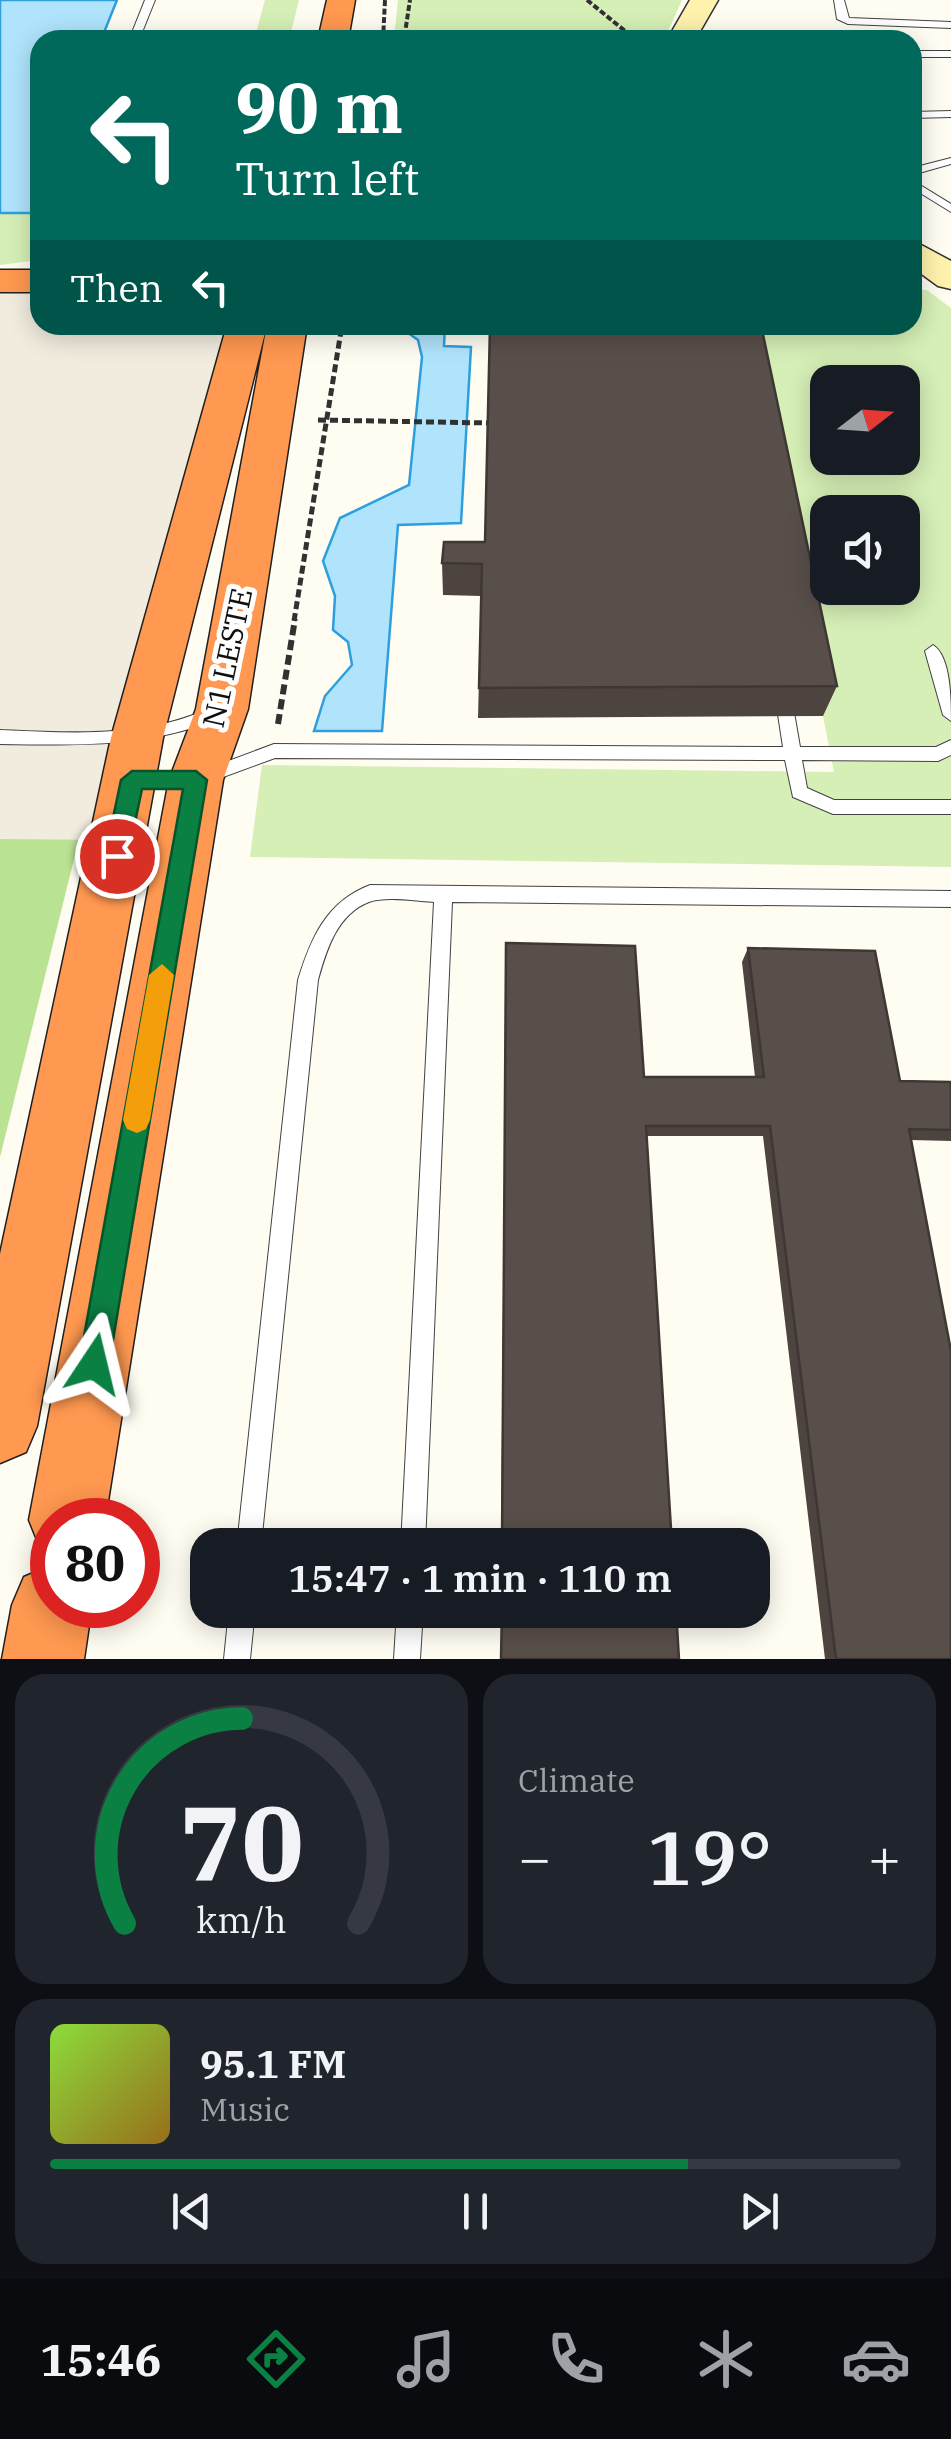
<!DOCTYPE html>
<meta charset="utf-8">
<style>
:root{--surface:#171b24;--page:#20242c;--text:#f1f3f6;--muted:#9ea1a6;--line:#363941;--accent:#0b8043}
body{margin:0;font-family:"IBM Plex Serif",serif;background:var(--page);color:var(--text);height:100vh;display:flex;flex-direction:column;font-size:38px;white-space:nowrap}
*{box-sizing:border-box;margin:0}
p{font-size:32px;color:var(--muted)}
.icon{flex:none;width:55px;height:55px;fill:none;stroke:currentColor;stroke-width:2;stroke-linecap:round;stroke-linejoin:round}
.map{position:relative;height:1659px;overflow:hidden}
.details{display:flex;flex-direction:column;gap:15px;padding:15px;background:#0d0f14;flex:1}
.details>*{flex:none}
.banner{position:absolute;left:30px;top:30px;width:892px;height:305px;border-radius:30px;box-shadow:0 5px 25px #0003;background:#00695c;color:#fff;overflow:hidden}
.needle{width:65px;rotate:73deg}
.buttons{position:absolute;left:810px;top:365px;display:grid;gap:20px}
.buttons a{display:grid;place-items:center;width:110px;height:110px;border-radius:20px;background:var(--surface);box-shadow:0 5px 25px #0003;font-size:50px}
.speed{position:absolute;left:30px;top:1498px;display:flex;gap:20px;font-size:50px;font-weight:700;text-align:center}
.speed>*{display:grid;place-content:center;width:130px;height:130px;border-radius:50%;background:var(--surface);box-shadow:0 5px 25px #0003;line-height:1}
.speed .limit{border:15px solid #d22;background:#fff;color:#111}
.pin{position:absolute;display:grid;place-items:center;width:85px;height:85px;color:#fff;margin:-42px;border:5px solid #fff;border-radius:50%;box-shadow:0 2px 10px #0007}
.me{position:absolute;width:110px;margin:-55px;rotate:10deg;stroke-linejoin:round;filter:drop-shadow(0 0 8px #0008)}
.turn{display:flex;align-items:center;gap:35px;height:210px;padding:0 40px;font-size:45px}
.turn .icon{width:130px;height:130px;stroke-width:2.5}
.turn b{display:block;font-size:70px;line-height:85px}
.then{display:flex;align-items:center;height:95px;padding:0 40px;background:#0003;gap:20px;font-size:38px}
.big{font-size:75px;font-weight:600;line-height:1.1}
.details .tile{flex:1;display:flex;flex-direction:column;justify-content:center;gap:15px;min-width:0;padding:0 35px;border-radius:30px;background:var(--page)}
.details .dial{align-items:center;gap:0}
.dial svg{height:260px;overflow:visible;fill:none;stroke:var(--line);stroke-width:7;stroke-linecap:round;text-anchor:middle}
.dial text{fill:var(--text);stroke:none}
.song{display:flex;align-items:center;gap:30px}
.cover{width:120px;height:120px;border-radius:15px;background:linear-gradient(135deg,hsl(90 70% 55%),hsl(40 70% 35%))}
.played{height:10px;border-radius:5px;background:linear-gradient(90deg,var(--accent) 75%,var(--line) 75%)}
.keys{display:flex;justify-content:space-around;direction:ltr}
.heat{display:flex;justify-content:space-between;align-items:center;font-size:55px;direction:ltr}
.details .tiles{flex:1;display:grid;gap:15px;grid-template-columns:1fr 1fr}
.tile:last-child{grid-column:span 2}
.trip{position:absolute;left:190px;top:1528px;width:580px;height:100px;border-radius:30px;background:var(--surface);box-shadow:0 5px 25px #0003;font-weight:600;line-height:100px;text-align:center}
.tab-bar{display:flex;height:160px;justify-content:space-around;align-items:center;background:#090b0e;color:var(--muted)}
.tab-bar .icon{width:70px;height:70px}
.tab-bar .current{color:var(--accent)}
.tab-bar b{font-size:45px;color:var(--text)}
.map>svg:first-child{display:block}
.green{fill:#d6efb6;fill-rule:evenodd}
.forest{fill:#bae293}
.plaza{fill:#f1ecde}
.water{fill:#b0e4fd;stroke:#2e9fdd;stroke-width:2.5}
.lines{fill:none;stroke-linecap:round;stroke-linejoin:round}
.lane-casing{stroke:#424242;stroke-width:2}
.secondary-casing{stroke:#313131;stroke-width:3}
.highway-casing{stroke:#202020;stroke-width:3}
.path-far2{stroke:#313131;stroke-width:4;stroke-dasharray:6 2.5;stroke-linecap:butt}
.path-far1{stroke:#313131;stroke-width:5;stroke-dasharray:8 4;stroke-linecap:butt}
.path{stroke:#313131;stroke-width:6;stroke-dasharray:10 5;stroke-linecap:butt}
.lane{fill:#fff;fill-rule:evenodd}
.secondary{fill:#fff2ad;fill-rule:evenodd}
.highway{fill:#ff9850;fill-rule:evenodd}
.path-bridge{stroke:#313131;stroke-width:5;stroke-dasharray:8 4;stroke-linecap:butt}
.wall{fill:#4d4440}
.building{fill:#594f4a;stroke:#3e3734;stroke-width:2.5}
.route{fill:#0b8043;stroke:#07532c;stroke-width:2.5}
.slow{fill:#f59e0b}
.labels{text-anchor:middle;stroke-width:10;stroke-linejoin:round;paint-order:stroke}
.street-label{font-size:30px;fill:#0f0f0f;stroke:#fff}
</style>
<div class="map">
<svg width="951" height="1659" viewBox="0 0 951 1659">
<rect width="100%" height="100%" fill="#fffcf2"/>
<path class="green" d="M265 0H299L289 40H254Z
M398 0H682L664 40H394Z
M0 213H40L39 260 0 265Z
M913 289 927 290 951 308V867L250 857 262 765 834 772 746 325H912ZM828 382H902V458H828ZM828 512H902V588H828Z"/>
<path class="forest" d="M0 839H79L0 1157Z"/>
<path class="plaza" d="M0 293H40V325H235L110 840 0 839Z"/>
<path class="water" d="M0 0H117L101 40H40V191L31 213H0Z
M397 325H445L444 346 471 347 461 523 398 525 382 731H314L325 696 352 665 348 642 333 630 335 596 323 561 340 518 409 485 422 357 418 340Z"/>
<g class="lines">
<defs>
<path id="lane" d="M145 0H155L139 40H129Z
M834 0H844L849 18 951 22V28L848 24 837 19Z
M912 51H951V57H912Z
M951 111V117L912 118V112Z
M951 158V164L912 175V168Z
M912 180 951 204V212L912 188Z
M933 645C951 656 951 701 951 721L943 715 925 651Z
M783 689 791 695 800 747H936L951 740V755L938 761 802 760 807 788 834 800H951V814H833L793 797 785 760 275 758 196 787H133L127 785 124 780 127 775 133 773H196L274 744 783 747 775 695Z
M210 709 216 710 218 715 216 720C143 748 77 745 0 744V730C52 732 106 736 157 725 176 722 192 715 210 709Z
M370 885 951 891V907L452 902 425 1545H401L434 902C415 901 387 896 369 902 337 914 326 951 318 980L261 1545H237L298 980C311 938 326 902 370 885Z
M229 1610H255L250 1659H224Z
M397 1610H423L420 1659H394Z"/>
<path id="secondary" d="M690 0H718L695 40H667Z
M912 240 951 261V289L938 286 912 267Z"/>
<path id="highway" d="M327 0H355L348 40H318Z
M0 270H40V292H0Z
M227 325H267L163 738 37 1426 26 1452 0 1463V1254L111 738Z
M267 325H307L248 709 223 780 105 1520H52V1552L40 1547 29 1520 169 780 196 709Z
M52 1565V1605H92L84 1659H2L12 1605 24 1577Z"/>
</defs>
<use href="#lane" class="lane-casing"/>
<use href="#secondary" class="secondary-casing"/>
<use href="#highway" class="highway-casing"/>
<path class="path-far2" d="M587 0 636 40
M383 40 385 0
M386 40 405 33 410 0"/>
<path class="path-far1" d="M294 621 342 325"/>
<path class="path" d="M278 724 295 619"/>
<use href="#lane" class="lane"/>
<use href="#secondary" class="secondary"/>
<use href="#highway" class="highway"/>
<path class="path-bridge" d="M318 420 490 423"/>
</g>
<path class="wall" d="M485 542 837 686 823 716 478 718 481 596 443 595 442 563Z
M748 948 900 1081 951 1082V1141L911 1140 951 1659H825L763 1136H647L672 1545H501L506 956 644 1077H755L742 962Z"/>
<path class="building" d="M490 325H761L837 686 479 688 482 564 442 563 444 542H485Z
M506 943 635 946 644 1077H764L748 948 875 951 900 1081 951 1082V1130L909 1129 951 1351V1659H836L770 1126H646L672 1545H502Z
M502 1610H676L679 1659H501Z"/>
<path class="route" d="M132 771H196L207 780 109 1364 105 1375 94 1379 84 1375 79 1364 183 789H142L128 856 117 866 109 863 105 856 121 780Z"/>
<path class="slow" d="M162 964 174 975 150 1120 146 1129 137 1133 127 1129 123 1120 149 975Z"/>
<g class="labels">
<g class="street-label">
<text transform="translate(228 658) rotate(-78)" y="10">N1 LESTE</text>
</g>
</g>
</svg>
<div class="buttons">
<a><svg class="needle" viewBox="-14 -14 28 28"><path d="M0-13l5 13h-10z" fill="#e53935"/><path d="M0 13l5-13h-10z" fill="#9ea1a6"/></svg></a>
<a><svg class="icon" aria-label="sound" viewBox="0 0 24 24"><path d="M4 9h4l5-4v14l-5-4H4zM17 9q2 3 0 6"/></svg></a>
</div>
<div class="speed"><div class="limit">80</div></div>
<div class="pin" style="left:117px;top:856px;background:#d93025"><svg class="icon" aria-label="arrive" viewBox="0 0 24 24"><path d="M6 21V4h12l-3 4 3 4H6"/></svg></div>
<svg class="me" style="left:94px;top:1364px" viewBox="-20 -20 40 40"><path d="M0-17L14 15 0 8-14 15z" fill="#0b8043" stroke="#fff" stroke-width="4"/></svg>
<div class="trip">15:47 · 1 min · 110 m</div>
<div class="banner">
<div class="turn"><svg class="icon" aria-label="left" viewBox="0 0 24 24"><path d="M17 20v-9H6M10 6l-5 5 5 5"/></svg><div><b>90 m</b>Turn left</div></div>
<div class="then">Then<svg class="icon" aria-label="left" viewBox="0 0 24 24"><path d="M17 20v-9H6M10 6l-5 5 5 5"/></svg></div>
</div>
</div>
<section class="details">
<div class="tiles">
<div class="tile dial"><svg viewBox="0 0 100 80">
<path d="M14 69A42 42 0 1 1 86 69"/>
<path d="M14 69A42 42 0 0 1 50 6" stroke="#0b8043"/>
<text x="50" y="56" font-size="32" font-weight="700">70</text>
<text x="50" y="72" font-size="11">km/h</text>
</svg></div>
<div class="tile"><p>Climate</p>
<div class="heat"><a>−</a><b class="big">19°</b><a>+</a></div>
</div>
<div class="tile">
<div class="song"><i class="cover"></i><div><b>95.1 FM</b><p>Music</p></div></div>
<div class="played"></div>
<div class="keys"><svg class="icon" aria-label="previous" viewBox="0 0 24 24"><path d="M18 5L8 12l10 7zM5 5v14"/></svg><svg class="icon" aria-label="pause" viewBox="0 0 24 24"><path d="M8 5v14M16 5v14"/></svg><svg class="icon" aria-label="next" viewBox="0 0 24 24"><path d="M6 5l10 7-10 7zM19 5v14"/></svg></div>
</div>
</div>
</section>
<nav class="tab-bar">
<b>15:46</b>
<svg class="icon current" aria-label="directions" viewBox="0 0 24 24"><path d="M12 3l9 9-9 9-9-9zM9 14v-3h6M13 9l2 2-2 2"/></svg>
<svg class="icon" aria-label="music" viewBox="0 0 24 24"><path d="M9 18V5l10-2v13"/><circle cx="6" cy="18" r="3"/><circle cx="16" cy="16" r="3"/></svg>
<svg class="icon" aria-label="phone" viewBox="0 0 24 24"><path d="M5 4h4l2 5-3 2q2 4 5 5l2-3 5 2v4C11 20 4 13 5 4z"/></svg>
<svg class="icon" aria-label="climate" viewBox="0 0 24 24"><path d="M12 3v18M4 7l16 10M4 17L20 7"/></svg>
<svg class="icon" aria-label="car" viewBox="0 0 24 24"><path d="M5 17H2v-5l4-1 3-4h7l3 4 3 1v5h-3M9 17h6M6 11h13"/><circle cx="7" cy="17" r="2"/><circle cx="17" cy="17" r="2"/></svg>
</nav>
